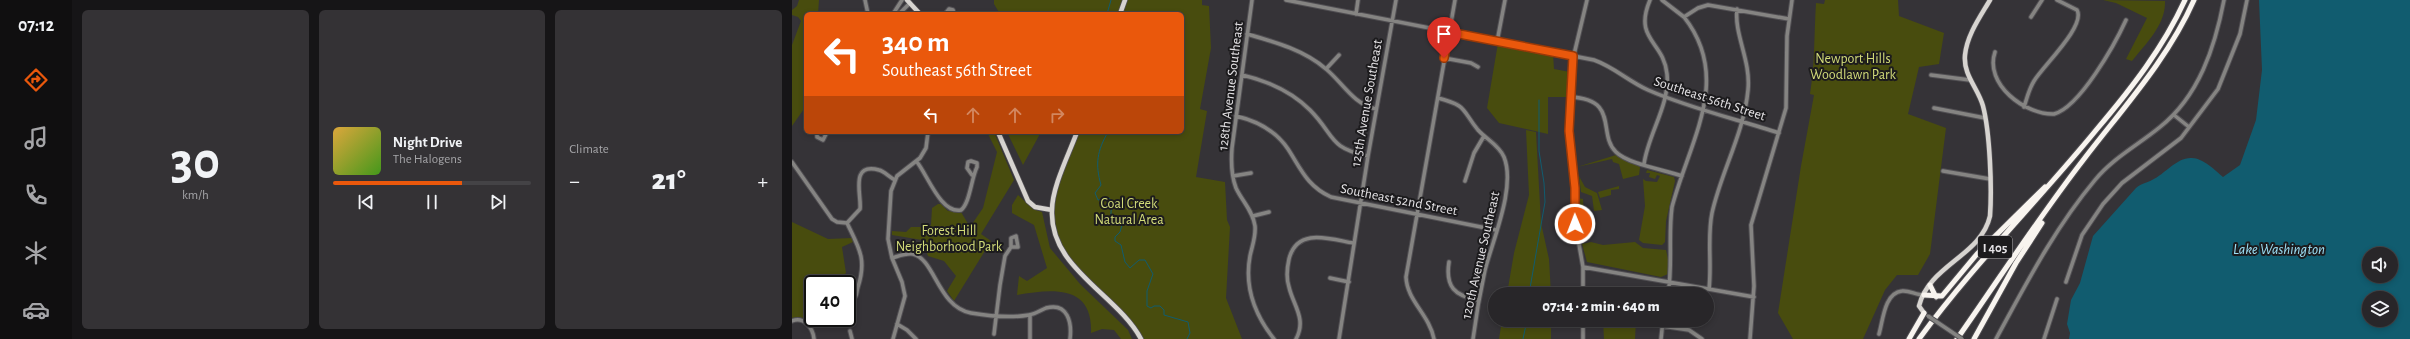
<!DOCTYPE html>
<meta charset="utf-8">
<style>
:root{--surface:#282629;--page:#343235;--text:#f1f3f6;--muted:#a5a5a8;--line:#444346;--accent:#ea580c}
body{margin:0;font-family:"Alegreya Sans",sans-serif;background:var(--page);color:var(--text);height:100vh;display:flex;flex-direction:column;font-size:15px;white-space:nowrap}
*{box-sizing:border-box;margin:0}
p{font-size:13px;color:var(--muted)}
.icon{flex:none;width:22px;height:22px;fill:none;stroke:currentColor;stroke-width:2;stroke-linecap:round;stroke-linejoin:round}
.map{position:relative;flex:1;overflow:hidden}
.details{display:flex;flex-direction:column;gap:10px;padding:10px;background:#161517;width:720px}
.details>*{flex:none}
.banner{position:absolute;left:12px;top:12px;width:380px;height:122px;border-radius:6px;box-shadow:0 2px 6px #0003,0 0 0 1px var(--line);background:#ea580c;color:#fff;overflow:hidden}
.buttons{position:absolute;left:1570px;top:247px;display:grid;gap:8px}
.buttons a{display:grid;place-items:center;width:36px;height:36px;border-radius:50%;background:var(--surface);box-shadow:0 2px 6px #0003,0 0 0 1px var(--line);font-size:20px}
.speed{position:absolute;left:12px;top:275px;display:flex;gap:8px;font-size:20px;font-weight:700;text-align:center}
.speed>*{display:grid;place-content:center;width:52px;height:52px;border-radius:50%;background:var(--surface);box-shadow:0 2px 6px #0003,0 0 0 1px var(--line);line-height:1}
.speed .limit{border:2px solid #111;border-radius:6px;background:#fff;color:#111}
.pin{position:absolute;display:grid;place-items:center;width:34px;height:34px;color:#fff;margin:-41px -17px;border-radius:50% 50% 50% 0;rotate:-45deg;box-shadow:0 0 4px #0007}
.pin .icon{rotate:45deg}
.me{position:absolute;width:44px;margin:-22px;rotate:359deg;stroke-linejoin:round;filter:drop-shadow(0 0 3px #0008)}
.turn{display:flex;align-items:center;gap:14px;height:84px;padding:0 12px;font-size:18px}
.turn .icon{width:52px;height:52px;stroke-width:2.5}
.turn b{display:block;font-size:28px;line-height:34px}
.lanes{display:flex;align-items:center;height:38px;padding:0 12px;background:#0003;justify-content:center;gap:20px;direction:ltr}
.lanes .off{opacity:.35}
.big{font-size:30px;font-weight:800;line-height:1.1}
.details .widget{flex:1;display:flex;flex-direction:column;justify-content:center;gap:6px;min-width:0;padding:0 14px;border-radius:6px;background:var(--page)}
.details .dial{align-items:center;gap:0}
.dial b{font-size:52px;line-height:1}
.song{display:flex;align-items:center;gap:12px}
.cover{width:48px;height:48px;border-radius:6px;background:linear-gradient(135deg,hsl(40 70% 55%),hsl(100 70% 35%))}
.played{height:4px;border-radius:2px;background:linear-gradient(90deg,var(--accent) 65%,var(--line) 65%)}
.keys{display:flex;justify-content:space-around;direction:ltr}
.heat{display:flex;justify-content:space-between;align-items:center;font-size:22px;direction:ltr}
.details .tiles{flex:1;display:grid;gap:10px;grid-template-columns:repeat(3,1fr)}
.trip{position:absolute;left:696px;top:287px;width:226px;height:40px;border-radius:20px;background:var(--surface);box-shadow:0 2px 6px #0003,0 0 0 1px var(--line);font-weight:800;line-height:40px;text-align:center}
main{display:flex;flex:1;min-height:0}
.menu{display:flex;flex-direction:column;width:72px;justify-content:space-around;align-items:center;background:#100f10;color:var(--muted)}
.menu .icon{width:28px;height:28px}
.menu .on{color:var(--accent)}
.menu b{font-size:18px;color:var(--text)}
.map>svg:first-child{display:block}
.green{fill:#484c0e}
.water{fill:#115c6f;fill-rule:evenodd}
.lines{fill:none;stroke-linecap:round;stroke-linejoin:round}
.stream{stroke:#115c6f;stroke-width:1}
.minor-casing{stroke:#514f53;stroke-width:5.5}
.major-casing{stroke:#514f53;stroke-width:6}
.highway-casing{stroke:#514f53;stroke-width:7}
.minor{stroke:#858482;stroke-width:3.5}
.major{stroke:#d7d4d0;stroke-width:4.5}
.highway{stroke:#f8f4ef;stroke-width:5}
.minor-bridge-casing{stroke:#514f53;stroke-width:5.5;stroke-linecap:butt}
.minor-bridge{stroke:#858482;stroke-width:3.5}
.route-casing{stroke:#983908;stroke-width:10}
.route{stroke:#ea580c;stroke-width:7}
.labels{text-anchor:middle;stroke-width:4;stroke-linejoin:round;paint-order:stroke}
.shield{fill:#1c1b1d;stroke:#a9a7aa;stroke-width:1}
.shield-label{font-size:13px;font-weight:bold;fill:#e5e3e6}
.park-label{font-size:14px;fill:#d3dc79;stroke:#1c1b1d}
.street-label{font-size:14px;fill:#e5e3e6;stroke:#1c1b1d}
.water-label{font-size:15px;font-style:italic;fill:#9ee1f7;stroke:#1c1b1d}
</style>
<main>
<nav class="menu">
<b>07:12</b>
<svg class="icon on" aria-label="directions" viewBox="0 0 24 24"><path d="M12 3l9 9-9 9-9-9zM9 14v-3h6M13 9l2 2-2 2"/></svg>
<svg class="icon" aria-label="music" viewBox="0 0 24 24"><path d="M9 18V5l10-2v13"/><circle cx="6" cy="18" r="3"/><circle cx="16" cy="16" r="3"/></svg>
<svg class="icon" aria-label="phone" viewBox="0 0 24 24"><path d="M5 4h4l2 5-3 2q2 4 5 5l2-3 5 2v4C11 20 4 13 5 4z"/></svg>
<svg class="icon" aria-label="climate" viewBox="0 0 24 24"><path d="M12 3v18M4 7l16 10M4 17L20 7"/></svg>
<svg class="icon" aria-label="car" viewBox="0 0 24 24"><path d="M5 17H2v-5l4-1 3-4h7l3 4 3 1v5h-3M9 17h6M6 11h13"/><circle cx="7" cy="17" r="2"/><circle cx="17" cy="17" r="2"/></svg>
</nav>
<section class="details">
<div class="tiles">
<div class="widget dial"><b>30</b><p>km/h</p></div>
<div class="widget">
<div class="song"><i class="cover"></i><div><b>Night Drive</b><p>The Halogens</p></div></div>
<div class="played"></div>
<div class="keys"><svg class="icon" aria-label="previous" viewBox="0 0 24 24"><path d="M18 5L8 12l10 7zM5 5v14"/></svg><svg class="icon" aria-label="pause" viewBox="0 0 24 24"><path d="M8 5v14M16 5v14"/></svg><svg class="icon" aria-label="next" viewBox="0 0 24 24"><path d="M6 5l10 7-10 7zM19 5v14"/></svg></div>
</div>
<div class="widget"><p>Climate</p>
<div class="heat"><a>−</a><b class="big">21°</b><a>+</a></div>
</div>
</div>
</section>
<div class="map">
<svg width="1618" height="339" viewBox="0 0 1618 339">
<rect width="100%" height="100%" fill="#353337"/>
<path class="green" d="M7 0H27L26 14H14V106L0 126V45L9 21 6 17 0 15V10L5 6Z
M202 0H410V5L417 6 419 48 408 109 415 111 404 177 433 182 435 220 438 227 434 298 450 339H350L344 330C313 297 262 260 260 210 259 189 277 153 284 132H390V14H208L202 4Z
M1033 0H1106L1107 16 1152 33 1147 64 1127 67 1116 114 1154 128 1138 254 1126 275H1105L1093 290 1071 339H1001L986 313 1009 166 1022 95 1018 94C1023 63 1022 35 1024 3L1032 4Z
M1311 0 1373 1C1374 25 1353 44 1340 61L1334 59 1355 18 1324 3Z
M706 43 761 54 762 69 778 72 776 97H756V134L707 123 695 108Z
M734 130 744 132 749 223 757 259 759 294H715L722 253 737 195Z
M195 132H202L222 180 189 234 199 241 162 301 155 291 164 276 152 261 136 256 130 240 100 235V231L114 232 119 227H136L139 225 140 208 146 204H149L156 211 169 212 178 227 191 208 205 152Z
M249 132 231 165 215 132Z
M824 155 848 167 847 175 831 179 827 164 821 162 820 159 785 167Z
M855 170 882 177 883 181 874 221 873 242 870 245 851 243 847 240 853 206 851 179 854 181 865 182 868 176 865 175 863 179 857 177 858 173H854Z
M787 176 793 187 805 193 810 210 802 211 800 196 789 192Z
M827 186V189L819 190V195L808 198 806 192Z
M226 195 241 209 250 212 258 248 288 284 336 330 340 339H329L322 330 310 329 299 333C301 284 260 289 225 295L227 276 235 281 255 268 242 225 220 213V205Z
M786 198 791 199 793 235 791 237 786 224Z
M0 222 36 239 60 238 61 242 50 247 54 273 40 284H21V318L42 319 20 321 7 317 0 318Z
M799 242 811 245 843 242 851 248 874 250 876 259V274L869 277 795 262 790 244Z
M710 320H759V339H707Z
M811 320H844L843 339H812Z"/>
<path class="water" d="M1467 0H1618V339H1277L1278 333 1275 324 1279 300 1288 283 1301 236 1344 188C1350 183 1355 183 1360 180 1373 174 1385 157 1400 158 1411 158 1424 171 1431 177L1448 165 1464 120 1470 70ZM1577 254H1599V276H1577ZM1577 298H1599V320H1577Z"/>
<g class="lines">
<path class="stream" d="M315 14 319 0
M316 132C305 151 303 164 309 185L303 193 306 200 317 198 322 203 319 211V219L326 218 330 225 328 232 323 237V241L329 245 333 262 338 268 347 260H353L361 274 355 291V306L359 308 362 306H368L372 310V315L396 322 398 333 395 339
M737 294 753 202 752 183 747 151V100
M731 339 735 320"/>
<defs>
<path id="minor" d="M73 0 76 14
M460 0 440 148C439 161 439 175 444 188 450 201 461 211 463 226 464 237 460 246 458 256 452 288 463 315 482 339
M494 0 802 60C822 67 836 81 856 90 897 108 944 119 987 133
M870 0 892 17 906 8 916 5 997 19
M101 14 110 0
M107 14 118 3
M153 14 157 9 161 10 162 14
M564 14 566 0
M1239 17 1250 0
M455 34C483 42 512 50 534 69 551 83 561 104 584 109
M705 42 713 0
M1203 52C1192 84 1233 115 1262 114 1288 107 1323 44 1334 20
M652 58 679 63 686 67
M534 69 547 55
M450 75C476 81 499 91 518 110 543 135 536 148 576 156
M1139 75 1178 80
M778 97C828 99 805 134 824 152 836 164 873 170 890 176
M646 98C676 106 669 109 686 130 694 139 707 145 712 157 724 187 701 239 693 270 688 293 684 316 681 339
M1232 107C1235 98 1237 89 1242 81 1251 66 1294 26 1285 10L1265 0
M1142 108 1193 118
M1382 115 1397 127
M444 116C465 121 484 131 496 149 509 169 515 186 539 197L704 230
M25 132V137L31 140 35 132
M0 162 40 219 45 222 55 223
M125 162C136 176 149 214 169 210 178 203 179 179 185 167V163L179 161 176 162 175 168 180 175
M852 164C856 134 878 105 875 74 872 41 841 40 858 0
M1151 171 1198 179
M441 176 459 173
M673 181 682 153 692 136
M461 216 477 212
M100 258C107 256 114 253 121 254 143 259 146 307 179 313 197 316 220 318 237 315 243 314 249 310 254 308 276 302 280 323 278 339
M657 262C653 287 663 296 686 300
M791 267 962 297
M538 278 557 282
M1274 282 1290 235 1311 204 1330 183 1389 138 1426 89 1448 34 1455 0
M917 289C920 264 915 237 920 213 929 172 952 133 956 90 959 60 942 35 945 9
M55 291 59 288H65
M791 294V267L782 216 783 188 777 131 780 63 795 0
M876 294C881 265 876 236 880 207 897 142 941 79 892 17
M55 298 59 300C66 297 64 293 66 287 75 259 67 248 55 223L68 209C70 196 57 162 87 170 92 171 97 177 103 180
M238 315V339
M0 321C12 316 21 328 22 339
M105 324 115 330 124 339
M870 326 897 330 910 339
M58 331 60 339
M202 334 208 285 213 256 219 247V238L224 236 226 247H219
M1087 334C1091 321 1092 293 1110 291 1117 290 1124 295 1132 295
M101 339 113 296 110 282 100 258 96 239 99 191 105 176 128 158 134 148 136 132
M504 339C515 319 501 305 497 287 494 278 495 268 497 259 505 227 538 239 561 243
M547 339 576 156 604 0
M642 339C637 314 615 301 614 277L663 0
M791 339V320
M869 339 871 320
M958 339 962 286 959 225 994 108 995 36 1000 0
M1204 339C1234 284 1262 229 1303 180 1321 158 1346 145 1368 127 1407 96 1423 47 1432 0
M1252 339 1265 299"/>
<path id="major" d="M115 0 128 14
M328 14 333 0
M206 132 236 201 243 207 260 210
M285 132C277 154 260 187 260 210 257 268 325 294 349 339
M1132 313 1127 306C1137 265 1189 256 1198 216 1200 188 1198 133 1191 106 1186 88 1171 75 1173 55 1175 35 1188 17 1198 0"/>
<path id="highway" d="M1138 285 1144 297
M1132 295 1150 296 1185 254 1253 187
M1117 339 1132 313
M1127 339C1181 265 1247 200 1305 129 1339 89 1371 48 1393 0
M1165 339C1207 279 1247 217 1292 159 1331 108 1376 59 1402 0
M1182 339 1224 263 1250 223"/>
</defs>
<use href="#minor" class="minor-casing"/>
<use href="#major" class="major-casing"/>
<use href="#highway" class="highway-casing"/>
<use href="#minor" class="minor"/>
<use href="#major" class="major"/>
<use href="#highway" class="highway"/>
<defs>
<path id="minor-bridge" d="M1136 316 1170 339"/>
</defs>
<use href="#minor-bridge" class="minor-bridge-casing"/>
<use href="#minor-bridge" class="minor-bridge"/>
</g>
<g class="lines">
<defs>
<path id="route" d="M652 58 657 32 781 56 777 131 783 188V224"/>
</defs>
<use href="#route" class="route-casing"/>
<use href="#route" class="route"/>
</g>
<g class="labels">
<rect class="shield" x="1186" y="236" width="34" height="22" rx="3"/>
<g class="shield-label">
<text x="1203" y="252">I 405</text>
</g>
<g class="park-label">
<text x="1061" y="63">Newport Hills<tspan x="1061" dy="16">Woodlawn Park</tspan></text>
<text x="337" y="208">Coal Creek<tspan x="337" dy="16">Natural Area</tspan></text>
<text x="157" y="235">Forest Hill<tspan x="157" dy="16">Neighborhood Park</tspan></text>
</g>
<g class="street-label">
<text transform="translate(438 86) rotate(-83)" y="5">128th Avenue Southeast</text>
<text transform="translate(918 98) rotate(18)" y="5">Southeast 56th Street</text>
<text transform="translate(574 103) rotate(-80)" y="5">125th Avenue Southeast</text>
<text transform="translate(607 199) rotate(11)" y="5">Southeast 52nd Street</text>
<text transform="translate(688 255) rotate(-77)" y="5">120th Avenue Southeast</text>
</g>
<g class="water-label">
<text x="1487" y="254">Lake Washington</text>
</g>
</g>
</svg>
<div class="buttons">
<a><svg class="icon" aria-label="sound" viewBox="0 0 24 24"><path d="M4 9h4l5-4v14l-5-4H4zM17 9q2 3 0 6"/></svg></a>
<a><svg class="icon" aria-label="layers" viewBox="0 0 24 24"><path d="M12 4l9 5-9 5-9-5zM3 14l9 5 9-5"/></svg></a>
</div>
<div class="speed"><div class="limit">40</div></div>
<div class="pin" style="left:652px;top:58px;background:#d93025"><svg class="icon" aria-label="arrive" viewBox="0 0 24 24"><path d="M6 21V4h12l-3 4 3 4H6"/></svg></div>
<svg class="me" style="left:783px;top:224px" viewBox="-20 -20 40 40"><circle r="17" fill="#ea580c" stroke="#fff" stroke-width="3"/><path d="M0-11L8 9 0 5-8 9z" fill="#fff"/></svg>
<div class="trip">07:14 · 2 min · 640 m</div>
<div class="banner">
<div class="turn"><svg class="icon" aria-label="left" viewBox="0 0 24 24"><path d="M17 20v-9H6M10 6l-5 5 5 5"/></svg><div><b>340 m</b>Southeast 56th Street</div></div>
<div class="lanes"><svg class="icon" aria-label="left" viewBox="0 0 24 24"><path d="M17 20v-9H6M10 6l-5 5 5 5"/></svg><svg class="icon off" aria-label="ahead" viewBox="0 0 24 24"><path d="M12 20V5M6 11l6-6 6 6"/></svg><svg class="icon off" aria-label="ahead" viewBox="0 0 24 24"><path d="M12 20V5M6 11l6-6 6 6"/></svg><svg class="icon off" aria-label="right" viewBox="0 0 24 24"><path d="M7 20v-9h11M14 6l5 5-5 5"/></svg></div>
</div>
</div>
</main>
